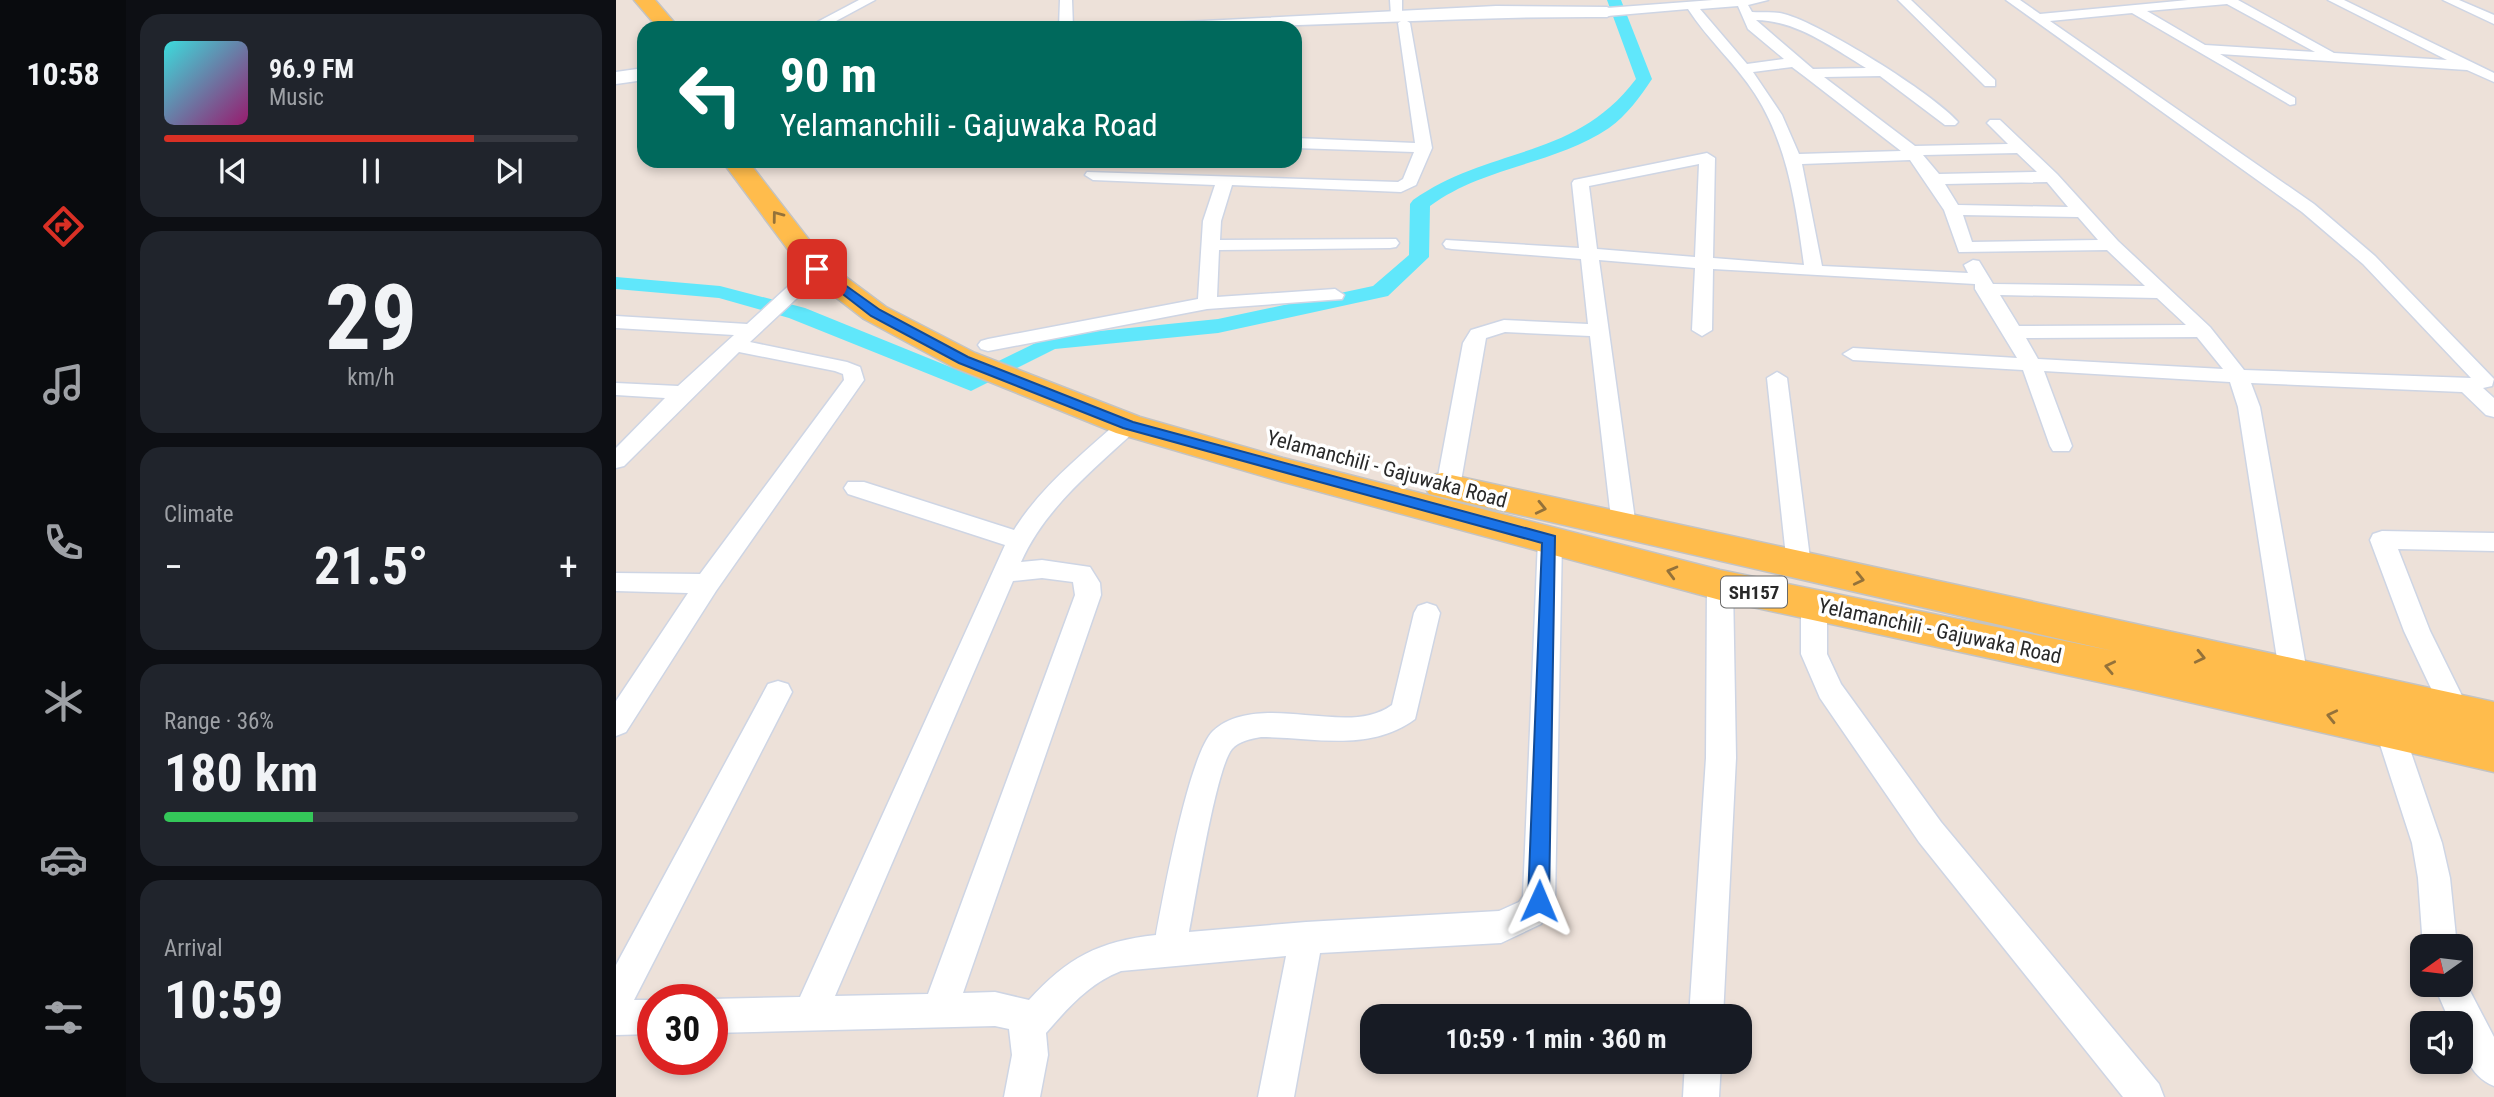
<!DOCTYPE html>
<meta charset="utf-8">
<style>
:root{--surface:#171b24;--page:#20242c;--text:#f1f3f6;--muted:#9ea1a6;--line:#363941;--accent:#d93025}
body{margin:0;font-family:"Roboto Condensed",sans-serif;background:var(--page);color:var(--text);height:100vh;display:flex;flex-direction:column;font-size:26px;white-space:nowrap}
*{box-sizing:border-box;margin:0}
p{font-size:23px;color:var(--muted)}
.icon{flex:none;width:38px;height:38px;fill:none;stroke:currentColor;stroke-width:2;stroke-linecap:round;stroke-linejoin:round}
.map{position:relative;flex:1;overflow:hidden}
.sheet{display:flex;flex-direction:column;gap:14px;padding:14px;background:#0d0f14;width:490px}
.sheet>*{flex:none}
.top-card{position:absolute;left:21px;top:21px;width:665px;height:147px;border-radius:21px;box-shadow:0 4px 10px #0003;background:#00695c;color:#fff;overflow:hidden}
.needle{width:46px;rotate:256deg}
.fabs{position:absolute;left:1794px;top:934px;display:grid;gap:14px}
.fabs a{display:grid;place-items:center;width:63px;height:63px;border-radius:14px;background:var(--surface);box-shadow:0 4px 10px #0003;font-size:35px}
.speed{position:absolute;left:21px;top:984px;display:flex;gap:14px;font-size:35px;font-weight:700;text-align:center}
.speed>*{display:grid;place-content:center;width:91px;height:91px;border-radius:50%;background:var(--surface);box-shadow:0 4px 10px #0003;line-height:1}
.speed .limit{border:10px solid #d22;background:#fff;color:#111}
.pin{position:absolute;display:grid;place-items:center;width:60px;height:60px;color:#fff;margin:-30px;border-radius:14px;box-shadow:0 4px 10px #0006}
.me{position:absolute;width:77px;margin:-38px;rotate:1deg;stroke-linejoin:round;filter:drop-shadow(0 0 5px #0008)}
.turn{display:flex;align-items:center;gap:24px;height:147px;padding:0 28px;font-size:32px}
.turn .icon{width:91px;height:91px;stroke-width:2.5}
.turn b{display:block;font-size:49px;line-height:60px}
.big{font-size:52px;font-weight:700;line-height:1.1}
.sheet .card{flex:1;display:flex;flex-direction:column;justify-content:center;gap:10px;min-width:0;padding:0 24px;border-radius:21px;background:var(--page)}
.sheet .dial{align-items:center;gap:0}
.dial b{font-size:91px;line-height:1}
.song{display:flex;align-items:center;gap:21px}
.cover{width:84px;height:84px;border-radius:10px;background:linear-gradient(135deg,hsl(180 70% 55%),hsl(320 70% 35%))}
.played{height:7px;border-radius:4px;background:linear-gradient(90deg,var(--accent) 75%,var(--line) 75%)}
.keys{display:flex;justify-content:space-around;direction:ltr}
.heat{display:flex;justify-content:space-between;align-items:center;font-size:38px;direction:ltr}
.charge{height:10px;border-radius:5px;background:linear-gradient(90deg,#34c759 36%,var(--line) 0)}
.trip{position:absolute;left:744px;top:1004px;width:392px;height:70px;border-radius:21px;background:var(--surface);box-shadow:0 4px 10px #0003;font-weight:700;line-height:70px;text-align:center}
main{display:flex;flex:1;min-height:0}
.tab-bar{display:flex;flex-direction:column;width:126px;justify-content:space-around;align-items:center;background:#090b0e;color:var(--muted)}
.tab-bar .icon{width:49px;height:49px}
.tab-bar .active{color:var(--accent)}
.tab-bar b{font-size:32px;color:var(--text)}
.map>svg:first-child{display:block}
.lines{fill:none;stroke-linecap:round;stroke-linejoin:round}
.canal{fill:#60e7fb;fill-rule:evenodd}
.street-casing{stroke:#ced5e4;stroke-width:3}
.secondary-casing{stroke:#ced5e4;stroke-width:3}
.primary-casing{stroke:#c3c3c3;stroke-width:3}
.street{fill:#fff;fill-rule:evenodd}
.secondary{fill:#fff;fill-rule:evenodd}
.primary{fill:#ffbc4c;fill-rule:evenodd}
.oneway{stroke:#94723a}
.route{fill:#1a73e8;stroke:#114b97;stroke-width:2}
.labels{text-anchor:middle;stroke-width:7;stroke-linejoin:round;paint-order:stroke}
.shield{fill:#fff;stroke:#696969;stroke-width:2}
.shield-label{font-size:19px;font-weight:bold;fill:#292929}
.street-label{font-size:21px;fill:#292929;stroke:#fff}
</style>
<main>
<nav class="tab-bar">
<b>10:58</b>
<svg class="icon active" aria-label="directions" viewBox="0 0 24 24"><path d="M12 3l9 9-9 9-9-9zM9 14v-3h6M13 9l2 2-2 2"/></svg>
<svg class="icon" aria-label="music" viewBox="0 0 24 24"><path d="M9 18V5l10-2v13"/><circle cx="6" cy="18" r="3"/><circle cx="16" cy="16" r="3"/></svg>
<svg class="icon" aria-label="phone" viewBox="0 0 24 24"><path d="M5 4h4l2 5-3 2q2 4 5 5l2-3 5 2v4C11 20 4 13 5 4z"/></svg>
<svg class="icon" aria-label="climate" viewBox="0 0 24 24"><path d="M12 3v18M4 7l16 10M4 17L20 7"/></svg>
<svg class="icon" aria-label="car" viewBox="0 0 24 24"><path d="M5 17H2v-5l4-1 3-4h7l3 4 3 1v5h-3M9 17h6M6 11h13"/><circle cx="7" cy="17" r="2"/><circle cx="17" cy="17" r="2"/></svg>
<svg class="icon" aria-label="filters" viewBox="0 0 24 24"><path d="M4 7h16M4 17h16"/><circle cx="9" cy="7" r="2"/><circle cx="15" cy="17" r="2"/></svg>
</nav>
<section class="sheet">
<div class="card">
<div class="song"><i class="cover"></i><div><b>96.9 FM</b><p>Music</p></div></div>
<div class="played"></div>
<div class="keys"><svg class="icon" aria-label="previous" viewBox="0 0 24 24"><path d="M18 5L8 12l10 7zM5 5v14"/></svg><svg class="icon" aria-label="pause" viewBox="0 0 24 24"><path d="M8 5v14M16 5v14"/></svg><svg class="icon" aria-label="next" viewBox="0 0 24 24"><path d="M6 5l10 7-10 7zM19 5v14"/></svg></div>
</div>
<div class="card dial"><b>29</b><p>km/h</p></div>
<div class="card"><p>Climate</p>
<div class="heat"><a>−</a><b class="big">21.5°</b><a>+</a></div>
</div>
<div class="card"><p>Range · 36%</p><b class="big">180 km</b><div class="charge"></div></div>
<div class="card"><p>Arrival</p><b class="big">10:59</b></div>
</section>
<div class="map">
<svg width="1878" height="1097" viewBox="0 0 1878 1097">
<rect width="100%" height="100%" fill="#ede1d9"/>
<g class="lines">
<path class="canal" d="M991 0H1005L1036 79C1024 97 1011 115 993 128 938 165 868 166 814 206L813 257 772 296 602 333 439 349 355 391 173 318 103 298 0 289V277L104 286 189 308 354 375 434 336 602 319 757 286 793 255 794 204 797 200C875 145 958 161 1020 79Z"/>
<defs>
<path id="street" d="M243 0H259L207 28H190Z
M444 0H456L457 28H443Z
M774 0H786V19L775 16Z
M1097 0H1152L1132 5 1136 12C1147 13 1158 11 1168 14 1204 23 1318 94 1342 122L1339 125H1329L1264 76 1208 77 1299 146 1392 144 1371 123 1374 120H1384L1441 174 1502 241 1594 327 1628 370 1855 378 1747 264 1686 212 1390 0H1404L1424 14 1572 0H1622L1718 53 1831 60 1712 0H1728L1878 73V82L1851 70 1604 54 1679 98V104L1674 105 1516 13 1434 21 1698 204 1759 256 1878 379 1876 386 1867 388 1878 398V417L1870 415 1846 392 1635 383 1644 407 1692 678 1688 686 1678 689 1668 686 1664 678 1622 407 1614 382 1428 371 1456 446 1453 451H1437L1434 446 1407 370 1237 360 1227 354 1237 348 1401 358 1359 289V284L1097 269 1096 330 1086 336 1076 330 1079 268 983 260 1020 527 1016 533 1008 535 1000 533 996 527 974 336 889 332 870 338 844 487 840 493H824L820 487 847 343 855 330 888 320 972 324 965 259 836 249 830 248 827 244 830 240 963 248 956 183 958 180 1091 153 1099 158 1097 258 1188 265C1180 206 1172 145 1139 94 1120 64 1092 40 1072 9L991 16 985 12 991 8ZM1611 4 1699 52 1589 45 1531 11ZM1122 6 1132 29 1168 59 1131 64 1084 9ZM1140 20C1182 21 1215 47 1250 68L1197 69ZM1176 67 1188 76 1285 151 1183 154 1166 115 1137 72ZM1401 153 1421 172 1323 174 1307 155ZM1294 160 1328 210 1343 252 1491 250 1529 286 1377 284 1363 261 1357 260 1348 265 1352 273 1206 266 1186 164ZM1083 164 1079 257 981 249 973 186ZM1431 182 1452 207 1342 205 1329 184ZM1347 215 1462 217 1482 240 1356 242ZM1384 295 1541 298 1570 325 1403 326ZM1581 337 1607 369 1422 359 1410 338Z
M1282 0H1295L1379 80V86H1369Z
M1827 0H1843L1878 15V24Z
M788 19 794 23 816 148 800 185 785 192 616 185 605 221 604 240 780 239 783 243 780 247 774 248 603 250 601 297 719 289 728 295 726 299 591 309 372 351 365 349 362 345 365 341 372 339 582 299 587 221 599 185 477 180 469 175 471 172 782 182 787 179 798 152 679 148V138L799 143 782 23Z
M220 247 229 252 226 256 134 342 231 362 244 367 248 380 100 591 10 732 0 736V701L72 593 0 591V573L84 574 228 380 227 374 219 371 123 352 8 466 0 468V448L49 398 0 395V383L62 386 118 335 0 328V316L131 324 214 248Z
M1161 372 1171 378 1195 566 1192 572 1183 575 1174 572 1171 566 1151 378Z
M512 418 520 420 523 425 520 430C477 470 429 508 405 562L426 560 474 567 484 583 485 595 347 993 379 992 413 1000C451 958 483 941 540 935 547 897 573 754 597 731 620 709 660 712 689 715 719 717 751 723 776 705L798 613 802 606 811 603 820 606 824 613 799 719C753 753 698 737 645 737 635 739 623 741 616 749 600 768 579 901 573 932L690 922 883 911 903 902 907 896 922 540 925 534 934 531 943 534 946 540 939 901 925 924 885 943 704 953 678 1097H642L670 956 505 971C473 983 451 1009 430 1033L432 1055 424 1097H388L396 1055 393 1029 379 1026 96 1033 94 999 184 997 389 545 232 494 228 488 232 482H248L398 530C425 486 467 454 504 420ZM426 578 457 582 459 595 312 994 219 996 397 581Z
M1766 531 1878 533V551L1782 549 1814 631 1854 712 1850 720 1840 724 1830 720 1788 631 1754 540 1757 534Z
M1104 576 1113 578 1117 585 1120 758 1107 1017H1073L1090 758 1091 585 1095 578Z
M1198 594 1207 597 1211 604V654L1225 684 1325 822 1543 1084 1548 1097H1507L1303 842 1204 698 1185 654V604L1189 597Z
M162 681 172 684 176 692 18 1000H37V1034L0 1035V965L152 684Z
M1773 717 1783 721 1787 729 1826 843 1834 878 1841 947H1807L1802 878 1796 843 1759 729 1763 721Z
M1844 972 1878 1037V1086C1853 1076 1844 1049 1844 1024H1835L1818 985H1844Z
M1069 1062H1105L1103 1097H1067Z"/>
<path id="secondary" d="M880 6 991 7 1000 12 991 17C840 16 691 28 540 28L549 23Z
M28 68V80L0 84V72Z"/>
<path id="primary" d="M18 0H39L63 28H42Z
M106 161H132L211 263 270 307 359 353 524 417 667 458 1104 570 1497 651 826 497 813 494 808 485 813 476 826 473 1878 702V772L1525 691 1104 600 664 481 500 433 337 367 248 319 191 275Z"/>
</defs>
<use href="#street" class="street-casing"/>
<use href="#secondary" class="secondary-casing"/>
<use href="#primary" class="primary-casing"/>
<use href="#street" class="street"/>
<use href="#secondary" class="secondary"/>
<use href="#primary" class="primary"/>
</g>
<defs><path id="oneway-chevron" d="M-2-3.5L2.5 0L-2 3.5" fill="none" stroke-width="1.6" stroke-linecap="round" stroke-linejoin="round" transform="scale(1.75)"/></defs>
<g class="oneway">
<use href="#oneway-chevron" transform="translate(161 216) rotate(-127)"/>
<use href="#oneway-chevron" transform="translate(925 508) rotate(13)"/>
<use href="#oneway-chevron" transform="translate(1056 572) rotate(-165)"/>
<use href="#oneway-chevron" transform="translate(1243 579) rotate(13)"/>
<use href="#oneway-chevron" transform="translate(1584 657) rotate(13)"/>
<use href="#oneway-chevron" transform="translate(1494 667) rotate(-168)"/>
<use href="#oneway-chevron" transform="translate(1716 716) rotate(-167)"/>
</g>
<path class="route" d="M201 265 264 310 352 357 517 422 939 536 933 901 930 908 923 910 916 908 912 901 926 543 507 428 343 363 255 316 197 271V266Z"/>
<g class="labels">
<rect class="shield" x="1105" y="576.5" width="66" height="31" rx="5"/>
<g class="shield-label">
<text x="1138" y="599">SH157</text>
</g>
<g class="street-label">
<text transform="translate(771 469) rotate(15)" y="7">Yelamanchili - Gajuwaka Road</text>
<text transform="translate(1324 631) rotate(12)" y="7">Yelamanchili - Gajuwaka Road</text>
</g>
</g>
</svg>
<div class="fabs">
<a><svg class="needle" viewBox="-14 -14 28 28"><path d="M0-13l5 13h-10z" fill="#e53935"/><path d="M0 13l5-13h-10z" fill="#9ea1a6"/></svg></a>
<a><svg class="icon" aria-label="sound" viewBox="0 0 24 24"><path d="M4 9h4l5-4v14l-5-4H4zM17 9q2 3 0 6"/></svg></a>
</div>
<div class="speed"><div class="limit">30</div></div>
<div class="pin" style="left:201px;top:269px;background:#d93025"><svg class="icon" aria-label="arrive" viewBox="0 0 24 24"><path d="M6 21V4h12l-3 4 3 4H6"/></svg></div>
<svg class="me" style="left:923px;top:901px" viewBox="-20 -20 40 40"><path d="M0-17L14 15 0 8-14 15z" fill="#1a73e8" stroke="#fff" stroke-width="4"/></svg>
<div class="trip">10:59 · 1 min · 360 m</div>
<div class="top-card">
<div class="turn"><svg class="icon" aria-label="left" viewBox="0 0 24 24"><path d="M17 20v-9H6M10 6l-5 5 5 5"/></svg><div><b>90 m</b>Yelamanchili - Gajuwaka Road</div></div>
</div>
</div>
</main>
